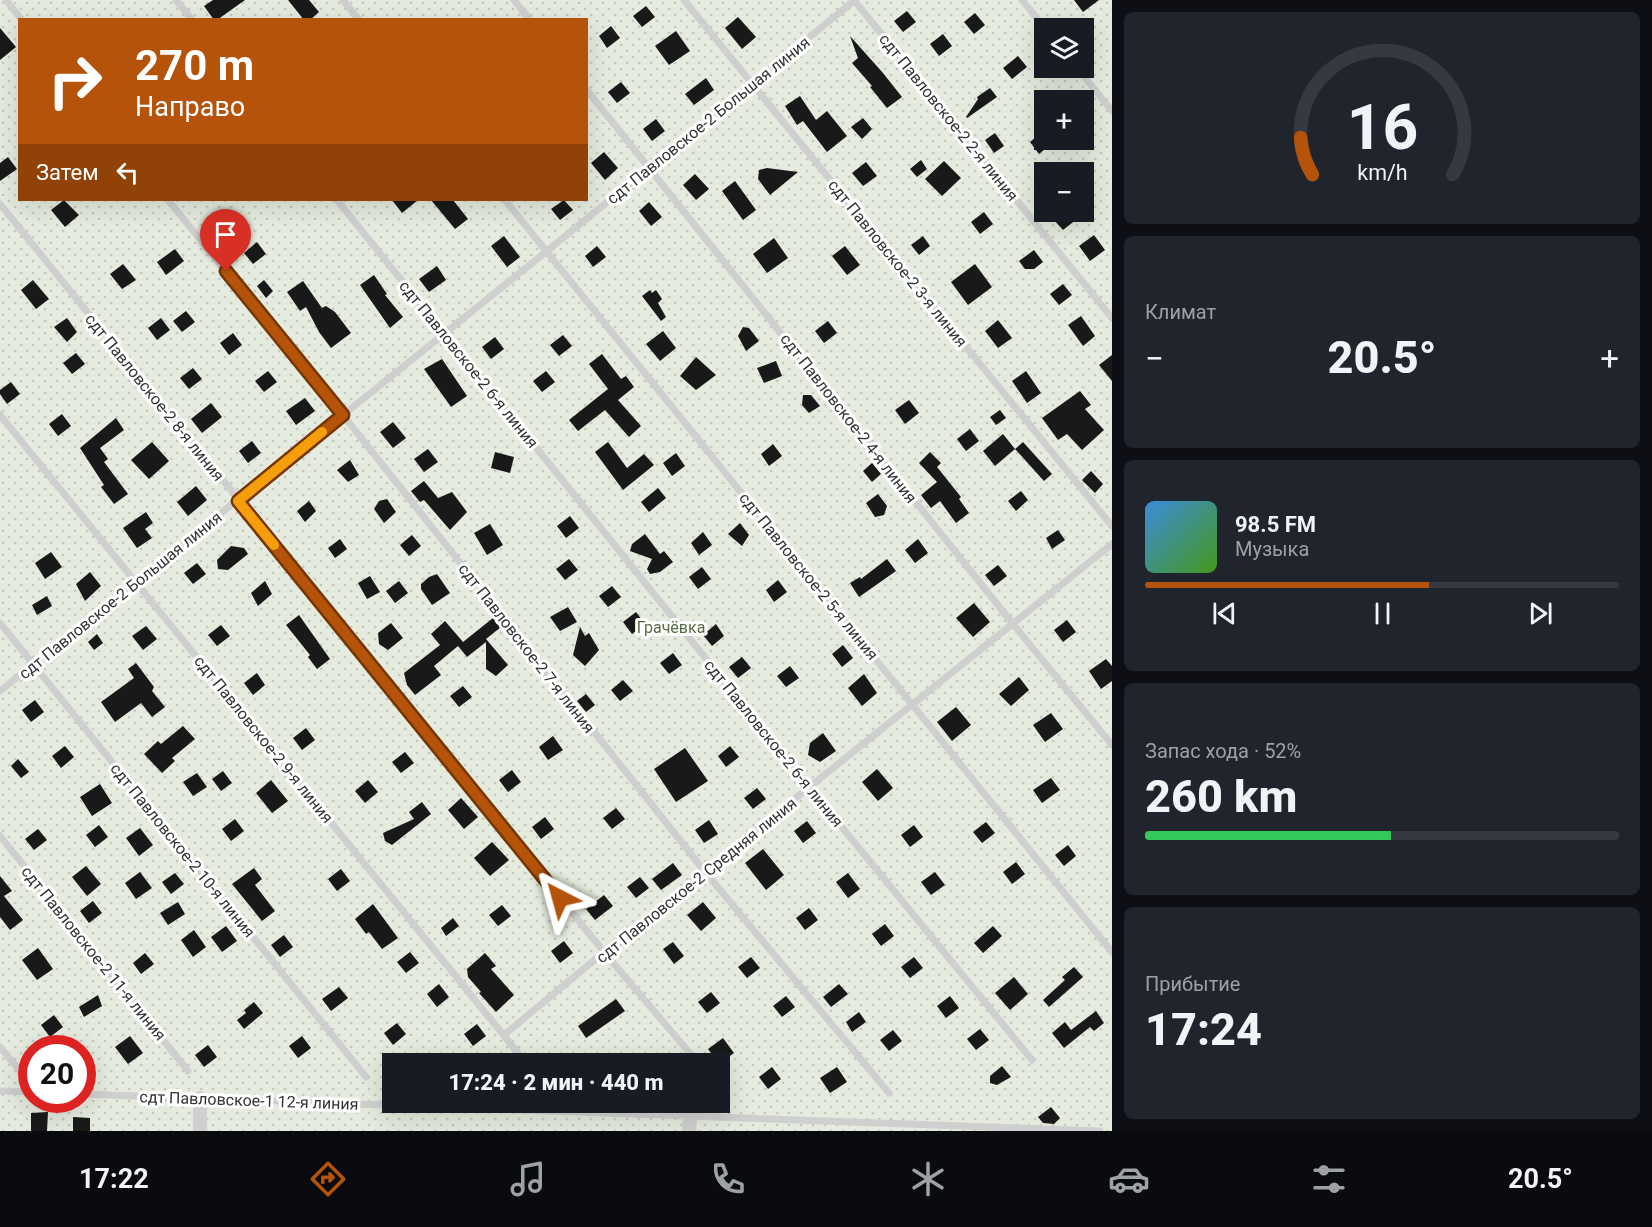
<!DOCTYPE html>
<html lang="ru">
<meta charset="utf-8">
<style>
:root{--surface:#171b24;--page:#20242c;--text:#f1f3f6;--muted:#9ea1a6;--line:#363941;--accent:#b45309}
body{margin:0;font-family:Roboto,sans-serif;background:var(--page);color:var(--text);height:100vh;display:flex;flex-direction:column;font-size:22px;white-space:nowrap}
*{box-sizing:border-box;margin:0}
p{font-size:20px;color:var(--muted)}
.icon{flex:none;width:33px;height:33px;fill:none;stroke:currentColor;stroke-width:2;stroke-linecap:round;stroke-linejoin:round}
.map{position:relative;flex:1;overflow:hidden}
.side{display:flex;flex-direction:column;gap:12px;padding:12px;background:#0d0f14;width:540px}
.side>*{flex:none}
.hud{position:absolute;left:18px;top:18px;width:570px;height:183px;border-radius:0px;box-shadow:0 6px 24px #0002;background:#b45309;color:#fff;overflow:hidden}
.buttons{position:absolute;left:1034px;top:18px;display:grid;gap:12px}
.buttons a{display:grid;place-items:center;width:60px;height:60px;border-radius:0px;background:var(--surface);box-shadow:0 6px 24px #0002;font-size:30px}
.speed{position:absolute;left:18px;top:1035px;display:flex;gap:12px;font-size:30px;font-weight:700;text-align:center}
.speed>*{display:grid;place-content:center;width:78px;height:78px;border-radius:50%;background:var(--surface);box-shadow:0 6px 24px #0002;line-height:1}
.speed .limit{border:9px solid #d22;background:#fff;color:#111}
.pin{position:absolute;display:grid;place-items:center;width:51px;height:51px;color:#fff;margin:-62px -26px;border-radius:50% 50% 50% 0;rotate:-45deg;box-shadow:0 0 6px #0007}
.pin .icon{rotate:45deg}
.me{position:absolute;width:66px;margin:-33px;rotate:321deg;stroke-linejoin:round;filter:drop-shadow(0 0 4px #0008)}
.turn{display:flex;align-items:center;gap:21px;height:126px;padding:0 18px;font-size:27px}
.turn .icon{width:78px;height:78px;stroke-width:2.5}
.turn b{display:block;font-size:42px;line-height:51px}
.then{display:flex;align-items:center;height:57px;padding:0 18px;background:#0003;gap:12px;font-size:22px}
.big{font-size:45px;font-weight:800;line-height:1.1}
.side .tile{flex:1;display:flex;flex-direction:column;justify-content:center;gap:9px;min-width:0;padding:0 21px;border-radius:9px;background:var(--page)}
.side .dial{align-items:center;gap:0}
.dial svg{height:156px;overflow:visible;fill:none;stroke:var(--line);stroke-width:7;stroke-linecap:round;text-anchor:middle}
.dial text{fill:var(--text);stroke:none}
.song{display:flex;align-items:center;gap:18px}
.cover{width:72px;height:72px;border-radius:9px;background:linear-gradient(135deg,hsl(210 70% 55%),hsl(100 70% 35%))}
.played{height:6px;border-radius:3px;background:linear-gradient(90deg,var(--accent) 60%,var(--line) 60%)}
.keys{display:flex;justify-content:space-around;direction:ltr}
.heat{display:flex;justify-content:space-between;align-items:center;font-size:33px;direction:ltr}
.charge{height:9px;border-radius:4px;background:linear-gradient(90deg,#34c759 52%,var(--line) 0)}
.trip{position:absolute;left:382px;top:1053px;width:348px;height:60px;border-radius:0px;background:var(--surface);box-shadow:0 6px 24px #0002;font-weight:800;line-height:60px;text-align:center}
.tab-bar{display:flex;height:96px;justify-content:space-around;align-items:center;background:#090b0e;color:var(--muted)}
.tab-bar .icon{width:42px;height:42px}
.tab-bar .on{color:var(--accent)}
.tab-bar b{font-size:27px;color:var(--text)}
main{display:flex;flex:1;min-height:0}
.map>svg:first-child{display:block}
.park{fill:url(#park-dots);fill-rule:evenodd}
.building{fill:#191919}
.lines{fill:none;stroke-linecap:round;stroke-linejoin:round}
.service{stroke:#cfcfcf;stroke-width:7}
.minor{stroke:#cfcfcf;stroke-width:14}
.route-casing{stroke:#753606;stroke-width:15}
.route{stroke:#b45309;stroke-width:10}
.slow{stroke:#f59e0b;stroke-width:10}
.labels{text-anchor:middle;stroke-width:6;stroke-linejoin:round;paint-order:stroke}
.street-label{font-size:16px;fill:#323232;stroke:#fff}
.park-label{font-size:16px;fill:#576d3f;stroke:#fff}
</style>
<main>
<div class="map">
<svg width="1112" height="1131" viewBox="0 0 1112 1131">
<defs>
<pattern id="park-dots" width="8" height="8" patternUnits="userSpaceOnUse" patternTransform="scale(1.5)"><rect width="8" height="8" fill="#e5ebde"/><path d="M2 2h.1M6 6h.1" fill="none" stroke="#c5cabf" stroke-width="1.8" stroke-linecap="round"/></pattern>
</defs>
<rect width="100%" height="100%" fill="#fff"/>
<path class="park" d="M0 0H1112V1131H0ZM20 20H586V200H20ZM1044 28H1083V68H1044ZM1044 100H1083V140H1044ZM1044 172H1083V212H1044ZM32 1048H82V1100H32ZM393 1064H720V1102H393Z"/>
<path class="building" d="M213 0H245L217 20H214L204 6Z
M288 0H309L319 12 310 20H304Z
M1074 0H1099L1083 12Z
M646 6 655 17 642 27 633 16Z
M907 11 916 22 903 32 894 21Z
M975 13 985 25 974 34 964 22Z
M738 17 756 37 742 49 725 28Z
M611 26 620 38 607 48 599 36Z
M0 28 16 47 0 60Z
M676 31 690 51 669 65 655 46Z
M943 34 952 46 939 56 930 44Z
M850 36 883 73 902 97 887 108 870 87 872 86 852 63 858 58Z
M1018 56 1027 67 1012 79 1003 68Z
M706 78 714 90 694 105 685 94Z
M621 82 630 93 617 103 608 92Z
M990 88 997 97 967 118 966 117 978 99 977 97Z
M800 96 816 120 827 111 847 136 827 152 803 121 797 125 785 106Z
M863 118 872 129 862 139 851 127Z
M656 119 665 131 652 141 643 129Z
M1042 132 1044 140H1048L1051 144 1039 154 1030 142Z
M995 133 1004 146 994 153 985 140Z
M604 152 618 168 605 180 591 163Z
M8 157 17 169 0 181V163Z
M921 160 927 169 917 177 910 169Z
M944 161 961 178 942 196 925 179Z
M866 162 877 176 863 186 852 173Z
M767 168 798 172 770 195 758 179 759 170Z
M695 174 709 189 696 200 683 185Z
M735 181 756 210 743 220 722 191Z
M64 200 79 215 65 227 51 210Z
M392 200H418L402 213Z
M431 200H453L468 219 455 229Z
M564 200 573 210 560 220 551 209Z
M649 202 662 217 651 226 639 211Z
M219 211 228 222 215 232 206 221Z
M984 212 993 224 980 234 971 222Z
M1058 212H1071L1077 219 1063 230 1054 220Z
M1094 235 1105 250 1090 261 1079 246Z
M504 236 520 257 507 267 491 246Z
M923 236 930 246 919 255 911 245Z
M774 238 788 258 767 273 753 254Z
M257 242 266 254 253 264 244 253Z
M597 246 606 257 593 267 585 256Z
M845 246 860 265 847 275 832 256Z
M175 249 184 261 166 275 157 262Z
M1034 250 1043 262 1034 269H1025L1019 261Z
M123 264 136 280 122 289 110 274Z
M975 264 992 287 968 305 951 282Z
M437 266 446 280 429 292 419 279Z
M374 275 387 294 385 295 403 317 390 328 360 285Z
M33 280 49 299 36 309 21 290Z
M264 280 273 291 266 298 257 286Z
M303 281 322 308 326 306 335 312 351 333 331 348 319 332 306 307 300 311 287 292Z
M1063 284 1072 295 1059 305 1050 294Z
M650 290 652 293 656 290 662 299 658 303 666 317 661 321 642 296Z
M186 311 195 322 182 332 173 321Z
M1081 316 1095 336 1083 346 1068 325Z
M67 318 77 332 67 342 54 327Z
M161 318 170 330 157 340 148 328Z
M998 320 1012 338 998 348 985 331Z
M828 321 837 333 824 343 815 331Z
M743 327 749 328 759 341 746 351 738 336Z
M663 331 676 348 660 361 646 344Z
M233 333 242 345 229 355 220 343Z
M563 335 572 346 559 356 550 345Z
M495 337 504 349 491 359 482 347Z
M76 353 85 364 72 374 63 363Z
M602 354 621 379 626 376 634 387 618 400 641 426 629 437 605 410 578 431 569 420 608 389 589 364Z
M1112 355V381L1099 365Z
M696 357 716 375 696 390 680 376Z
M442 359 467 396 451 407 424 369Z
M776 361 782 376 764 383 757 368Z
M193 368 202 379 189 389 180 378Z
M268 371 277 382 264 392 255 381Z
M546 371 555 382 542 392 533 381Z
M1026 371 1041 393 1027 403 1012 381Z
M11 382 20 394 7 404 0 394V390Z
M1080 391 1091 405 1085 409 1104 430 1082 450 1067 434 1058 440 1042 418Z
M803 395H811L820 406 809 413 802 405Z
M305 398 315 411 296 425 286 411Z
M909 400 919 413 905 424 895 410Z
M211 403 222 417 202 433 191 419Z
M1000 410 1006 418 996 425 990 417Z
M62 414 71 426 58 436 49 424Z
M116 418 124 430 100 448 108 459 104 462 128 494 114 504 101 487 104 485 80 448Z
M393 422 406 438 393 448 380 432Z
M970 429 979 441 966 451 957 439Z
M1003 434 1015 449 995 466 983 451Z
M252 441 261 453 248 463 239 451Z
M152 442 169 461 149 479 131 460Z
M608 442 627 468 644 454 654 465 623 490 595 452Z
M1023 442 1052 474 1044 481 1015 449Z
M773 444 782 456 769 466 761 454Z
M428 449 438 462 424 472 414 459Z
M495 452 514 457 510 473 491 468Z
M930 452 941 463 937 467 961 497 959 499 969 513 956 523 940 501 931 508 921 495 937 482 919 463Z
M676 453 685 466 672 476 663 463Z
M350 460 359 475 348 482 337 470Z
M872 463 881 474 872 482 863 471Z
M1091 471 1103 484 1095 493 1082 480Z
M424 481 438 498 452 492 467 512 450 530 424 500 420 502 411 491Z
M196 486 207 500 188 516 177 502Z
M658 488 666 498 649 512 641 502Z
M1021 491 1028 500 1016 511 1008 501Z
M878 494 887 506 884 515 875 517 866 503Z
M387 499 396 512 384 523 374 509 379 501Z
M309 501 316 511 305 522 297 511Z
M146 512 153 523 145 529 152 538 137 548 123 528Z
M570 516 579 528 566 538 557 526Z
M740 523 749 535 742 546 728 534Z
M490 524 503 545 487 555 474 533Z
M1058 530 1065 540 1052 549 1046 538Z
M703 532 712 545 699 555 691 543Z
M645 534 660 554 664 551 673 562 660 572 650 574 647 569 652 559 630 551 632 544Z
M412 535 421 546 409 556 400 545Z
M340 539 347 549 335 558 328 548Z
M918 539 928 553 915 563 905 550Z
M231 546 244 548 248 554 228 570 218 569 217 560Z
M51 552 62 567 45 579 35 563Z
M569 559 578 570 565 580 556 569Z
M887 559 896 571 859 597 850 583 860 577 861 579Z
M197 563 206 574 193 584 184 573Z
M998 565 1007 576 994 586 985 575Z
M702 567 711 579 698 589 689 577Z
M90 572 101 586 85 601 76 584Z
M437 574 450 593 432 605 421 589V584L429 577Z
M370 576 380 592 367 599 358 583Z
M778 580 787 592 774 602 766 590Z
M265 581 272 594 258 606 251 593Z
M399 581 408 593 395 603 386 591Z
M612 586 621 597 608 607 599 596Z
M47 596 52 606 37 615 32 605Z
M974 603 990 622 973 637 956 618Z
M568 607 577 622 560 631 550 617Z
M636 612 645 624 632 634 623 622Z
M299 615 330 659 317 669 308 657 310 655 286 625Z
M493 618 501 627 486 639 508 665 496 676 486 669V642L467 657 458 646 434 666 441 675 415 695 407 685 404 673 440 645 431 634 445 621 463 642Z
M1067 620 1076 632 1063 642 1054 630Z
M391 623 403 638 388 650 379 644 378 633Z
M716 624 724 636 712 646 703 635Z
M221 625 230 636 217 646 208 635Z
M146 626 157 639 143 650 132 636Z
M580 627 585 636 589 633 599 650 585 666 573 655Z
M97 634 103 643 94 650 88 642Z
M843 645 853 658 842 667 832 654Z
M673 653 682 665 669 674 660 663Z
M742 657 751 668 738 678 729 667Z
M1106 659 1112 666V681L1101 689 1089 671Z
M136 663 154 687 152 691 165 707 152 717 141 703 115 722 101 702 134 678 128 669Z
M790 666 799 678 786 687 777 676Z
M257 673 265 685 253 695 244 683Z
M864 674 877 693 862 706 848 688Z
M1019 677 1029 690 1011 706 999 694Z
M623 680 633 691 620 701 611 690Z
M463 686 472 697 459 707 450 696Z
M586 694 595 705 586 712 577 701Z
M35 700 44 712 31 722 22 710Z
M956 707 971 725 952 741 937 722Z
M1051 713 1063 729 1045 742 1033 725Z
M183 726 195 739 172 758 175 761 162 773 144 754 158 741 161 744Z
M306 728 315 740 302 750 293 738Z
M823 733 836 751 820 762 808 755 810 743Z
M553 736 563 750 548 760 539 747Z
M65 746 74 757 61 768 52 756Z
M730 746 739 757 726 767 718 756Z
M685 748 708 781 676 802 654 769Z
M405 752 414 763 401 773 392 762Z
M18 759 29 772 21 778 11 766Z
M877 769 893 788 878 801 862 782Z
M512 770 521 782 508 792 499 780Z
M223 771 232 783 221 791 212 779Z
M197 773 207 787 193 796 183 782Z
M1051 778 1060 790 1042 803 1033 790Z
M271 780 288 801 272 813 256 793Z
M368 780 378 792 365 803 355 791Z
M100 784 112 803 92 816 80 797Z
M757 788 766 799 753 809 744 798Z
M461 798 478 817 464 829 448 810Z
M422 802 431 814 392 845 385 841 383 833 414 819 409 812Z
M616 808 625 819 612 829 603 818Z
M545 817 554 829 541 839 532 827Z
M235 819 244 831 231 841 222 829Z
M709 820 718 834 704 843 695 830Z
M807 821 816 833 803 843 794 831Z
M986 822 995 833 982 843 973 832Z
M99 825 108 837 95 847 86 835Z
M914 825 923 837 910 847 901 835Z
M140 828 153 845 139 856 126 838Z
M38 829 47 840 34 850 25 839Z
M492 842 509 860 490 876 474 858Z
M1068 845 1076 856 1064 866 1055 855Z
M763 849 784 875 766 890 745 863Z
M1016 862 1025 874 1012 884 1003 872Z
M673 863 682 875 661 890 652 879Z
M86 866 101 884 87 896 72 877Z
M254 868 262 879 255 885 275 911 262 921 232 884Z
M341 869 350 881 337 891 328 879Z
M140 872 152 888 136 899 125 883Z
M935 872 945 885 931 895 921 882Z
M175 873 184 884 171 894 162 882Z
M848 873 860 889 848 898 836 882Z
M0 876 12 891 4 896 23 920 10 930 0 917Z
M640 877 649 888 636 898 627 887Z
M604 895 613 906 595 920 586 909Z
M93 901 102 913 89 923 80 911Z
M178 902 185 914 168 925 160 913Z
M703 902 716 918 701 931 687 915Z
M373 904 398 938 382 949 369 932 366 934 355 919Z
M502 905 511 916 498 926 489 915Z
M809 908 818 920 805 930 796 918Z
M453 918 459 926 446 936 441 928Z
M885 924 894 936 881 946 872 934Z
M226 926 237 941 222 952 211 937Z
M993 926 1002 936 983 953 974 943Z
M194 930 206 947 193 957 181 940Z
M284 935 293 947 280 957 271 945Z
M564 941 573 953 560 963 551 951Z
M673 942 684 956 674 964 663 949Z
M38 948 53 969 37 980 22 960Z
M410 952 419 963 406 973 397 962Z
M145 953 154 964 141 974 133 963Z
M485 953 496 966 491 969 514 995 496 1012 479 993 481 992 468 977 467 969Z
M751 957 760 968 747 978 738 967Z
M914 957 923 968 910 978 901 967Z
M1074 967 1083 977 1049 1007 1043 1000 1065 980 1062 977Z
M1014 977 1028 994 1010 1010 995 993Z
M439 984 449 997 437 1007 427 994Z
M839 984 848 994 831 1007 823 997Z
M339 987 348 998 331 1011 322 999Z
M711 992 720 1003 707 1013 698 1002Z
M98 995 102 1006 84 1017 79 1007Z
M786 996 795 1007 782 1017 773 1006Z
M950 996 959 1008 946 1018 937 1006Z
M616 999 625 1011 586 1038 578 1026Z
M254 1002 263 1013 244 1029 237 1020 246 1013 244 1010Z
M1096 1011 1104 1023 1094 1031 1090 1027 1064 1048 1052 1033 1065 1022 1071 1030Z
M859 1012 866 1022 852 1032 846 1022Z
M54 1015 63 1027 50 1037 41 1025Z
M397 1023 406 1034 393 1045 384 1033Z
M477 1024 486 1036 473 1046 464 1034Z
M980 1029 989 1040 976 1050 967 1039Z
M893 1030 902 1041 889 1051 880 1040Z
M130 1036 143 1053 128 1064 115 1047Z
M302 1036 311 1048 298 1058 289 1046Z
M723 1038 734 1053 719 1064 708 1049Z
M208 1045 217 1057 204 1067 195 1055Z
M1002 1066 1011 1077 997 1085 990 1083V1076Z
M772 1067 781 1079 768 1089 759 1077Z
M837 1067 847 1082 830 1093 820 1078Z
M1051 1107 1060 1118 1054 1124 1043 1123 1038 1117Z
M48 1112 47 1131H31V1113Z
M73 1117 90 1118V1131H73Z"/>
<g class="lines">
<path class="service" d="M6 0 22 20
M176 0 192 20
M343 0 359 20
M514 0 530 20
M684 0 1112 526
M854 0 1112 318
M1022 0 1045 28
M1077 68 1112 111
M586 89 1013 624 1112 745
M168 200 343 415 706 873 889 1093
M337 200 810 788 1032 1060
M505 200 1112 952
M0 204 604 952 699 1064
M0 415 527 1064
M0 623 366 1077
M0 691 547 251 855 0
M0 836 188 1071
M504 1035 604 952 1112 544
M0 1047 20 1071
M720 1089 727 1097
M0 1091 32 1092
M82 1094 1100 1131"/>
<path class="minor" d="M200 1131V1098
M689 1131 690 1117"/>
</g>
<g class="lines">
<defs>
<path id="route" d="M226 271 343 415 238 501 560 898"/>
</defs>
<use href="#route" class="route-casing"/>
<use href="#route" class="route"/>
<path class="slow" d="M274 545 238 501 322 432"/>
</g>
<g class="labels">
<g class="street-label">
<text transform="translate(949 117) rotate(51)" y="6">сдт Павловское-2 2-я линия</text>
<text transform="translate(708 120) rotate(-39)" y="6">сдт Павловское-2 Большая линия</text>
<text transform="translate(898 263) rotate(51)" y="6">сдт Павловское-2 3-я линия</text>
<text transform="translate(469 364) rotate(51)" y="6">сдт Павловское-2 6-я линия</text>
<text transform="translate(155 397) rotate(51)" y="6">сдт Павловское-2 8-я линия</text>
<text transform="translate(849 418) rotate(52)" y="6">сдт Павловское-2 4-я линия</text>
<text transform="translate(809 576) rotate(51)" y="6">сдт Павловское-2 5-я линия</text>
<text transform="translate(120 595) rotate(-39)" y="6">сдт Павловское-2 Большая линия</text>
<text transform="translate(527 648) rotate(52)" y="6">сдт Павловское-2 7-я линия</text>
<text transform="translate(264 739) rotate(51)" y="6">сдт Павловское-2 9-я линия</text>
<text transform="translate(774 743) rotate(51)" y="6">сдт Павловское-2 6-я линия</text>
<text transform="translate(183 850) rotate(51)" y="6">сдт Павловское-2 10-я линия</text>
<text transform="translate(696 880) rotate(-39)" y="6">сдт Павловское-2 Средняя линия</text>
<text transform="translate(94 953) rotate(51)" y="6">сдт Павловское-2 11-я линия</text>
<text transform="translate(249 1100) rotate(2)" y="6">сдт Павловское-1 12-я линия</text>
</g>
<g class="park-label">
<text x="671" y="633">Грачёвка</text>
</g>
</g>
</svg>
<div class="buttons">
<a><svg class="icon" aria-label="layers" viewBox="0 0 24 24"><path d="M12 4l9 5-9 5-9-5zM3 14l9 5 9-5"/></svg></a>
<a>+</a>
<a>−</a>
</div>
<div class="speed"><div class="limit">20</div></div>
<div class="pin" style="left:226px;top:271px;background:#d93025"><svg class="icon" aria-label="arrive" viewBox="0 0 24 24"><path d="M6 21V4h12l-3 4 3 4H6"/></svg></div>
<svg class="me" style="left:560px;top:898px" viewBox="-20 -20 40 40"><path d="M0-17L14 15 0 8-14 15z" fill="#b45309" stroke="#fff" stroke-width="4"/></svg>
<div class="trip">17:24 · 2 мин · 440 m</div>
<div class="hud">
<div class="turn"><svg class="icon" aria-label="right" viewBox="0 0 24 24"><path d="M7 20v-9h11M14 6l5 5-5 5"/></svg><div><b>270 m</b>Направо</div></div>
<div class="then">Затем<svg class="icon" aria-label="left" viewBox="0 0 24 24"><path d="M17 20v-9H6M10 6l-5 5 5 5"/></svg></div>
</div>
</div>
<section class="side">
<div class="tile dial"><svg viewBox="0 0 100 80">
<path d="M14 69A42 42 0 1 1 86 69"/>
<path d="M14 69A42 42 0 0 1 8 50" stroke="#b45309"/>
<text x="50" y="56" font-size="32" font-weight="700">16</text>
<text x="50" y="72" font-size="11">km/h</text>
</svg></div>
<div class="tile"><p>Климат</p>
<div class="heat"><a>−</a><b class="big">20.5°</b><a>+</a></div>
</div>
<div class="tile">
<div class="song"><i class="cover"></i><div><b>98.5 FM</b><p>Музыка</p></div></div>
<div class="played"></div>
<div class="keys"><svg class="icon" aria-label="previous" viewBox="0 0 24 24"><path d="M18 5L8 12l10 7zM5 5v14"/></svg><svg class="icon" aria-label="pause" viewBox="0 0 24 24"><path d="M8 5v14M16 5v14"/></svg><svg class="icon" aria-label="next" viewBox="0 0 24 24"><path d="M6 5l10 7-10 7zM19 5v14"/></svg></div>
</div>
<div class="tile"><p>Запас хода · 52%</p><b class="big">260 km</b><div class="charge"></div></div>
<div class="tile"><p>Прибытие</p><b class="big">17:24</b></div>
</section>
</main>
<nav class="tab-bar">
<b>17:22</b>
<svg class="icon on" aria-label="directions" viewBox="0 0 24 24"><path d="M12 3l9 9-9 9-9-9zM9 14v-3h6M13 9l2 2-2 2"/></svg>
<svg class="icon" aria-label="music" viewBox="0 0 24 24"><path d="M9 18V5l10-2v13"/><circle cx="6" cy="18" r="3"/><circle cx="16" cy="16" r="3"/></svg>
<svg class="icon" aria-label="phone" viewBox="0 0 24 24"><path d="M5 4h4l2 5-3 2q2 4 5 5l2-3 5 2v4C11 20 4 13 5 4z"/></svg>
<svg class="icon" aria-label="climate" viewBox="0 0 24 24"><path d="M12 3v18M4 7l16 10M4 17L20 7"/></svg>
<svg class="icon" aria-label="car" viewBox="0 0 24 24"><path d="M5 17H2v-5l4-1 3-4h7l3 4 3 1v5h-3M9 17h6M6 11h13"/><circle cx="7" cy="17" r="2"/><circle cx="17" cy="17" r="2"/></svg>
<svg class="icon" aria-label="filters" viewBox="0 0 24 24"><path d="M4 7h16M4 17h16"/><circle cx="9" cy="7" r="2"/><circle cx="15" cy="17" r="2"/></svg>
<b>20.5°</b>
</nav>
